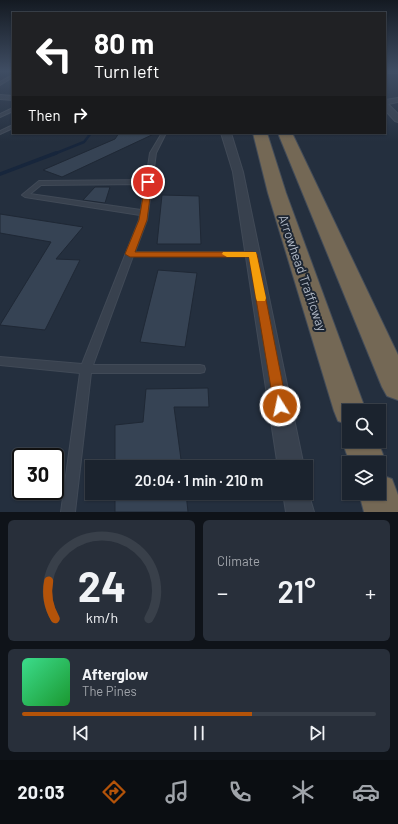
<!DOCTYPE html>
<meta charset="utf-8">
<style>
:root{--surface:#1b232e;--page:#282f3a;--text:#f1f3f6;--muted:#a0a4aa;--line:#39404a;--accent:#b45309}
body{margin:0;font-family:Barlow,sans-serif;background:var(--page);color:var(--text);height:100vh;display:flex;flex-direction:column;font-size:15px;white-space:nowrap}
*{box-sizing:border-box;margin:0}
p{font-size:13px;color:var(--muted)}
.icon{flex:none;width:22px;height:22px;fill:none;stroke:currentColor;stroke-width:2;stroke-linecap:round;stroke-linejoin:round}
.map{position:relative;height:512px;overflow:hidden}
.side{display:flex;flex-direction:column;gap:8px;padding:8px;background:#0f1319;flex:1}
.side>*{flex:none}
.hud{position:absolute;left:12px;top:12px;width:374px;height:122px;border-radius:0px;box-shadow:0 1px 3px #0004,0 0 0 1px var(--line);background:#202124;color:#fff;overflow:hidden}
.controls{position:absolute;left:342px;top:404px;display:grid;gap:8px}
.controls a{display:grid;place-items:center;width:44px;height:44px;border-radius:0px;background:var(--surface);box-shadow:0 1px 3px #0004,0 0 0 1px var(--line);font-size:20px}
.speed{position:absolute;left:12px;top:448px;display:flex;gap:8px;font-size:20px;font-weight:700;text-align:center}
.speed>*{display:grid;place-content:center;width:52px;height:52px;border-radius:50%;background:var(--surface);box-shadow:0 1px 3px #0004,0 0 0 1px var(--line);line-height:1}
.speed .limit{border:2px solid #111;border-radius:6px;background:#fff;color:#111}
.pin{position:absolute;display:grid;place-items:center;width:34px;height:34px;color:#fff;margin:-17px;border:2px solid #fff;border-radius:50%;box-shadow:0 1px 4px #0007}
.me{position:absolute;width:44px;margin:-22px;rotate:350deg;stroke-linejoin:round;filter:drop-shadow(0 0 3px #0008)}
.turn{display:flex;align-items:center;gap:14px;height:84px;padding:0 16px;font-size:18px}
.turn .icon{width:52px;height:52px;stroke-width:2.5}
.turn b{display:block;font-size:28px;line-height:34px}
.then{display:flex;align-items:center;height:38px;padding:0 16px;background:#0003;gap:8px;font-size:15px}
.big{font-size:30px;font-weight:600;line-height:1.1}
.side .tile{flex:1;display:flex;flex-direction:column;justify-content:center;gap:6px;min-width:0;padding:0 14px;border-radius:6px;background:var(--page)}
.side .dial{align-items:center;gap:0}
.dial svg{height:104px;overflow:visible;fill:none;stroke:var(--line);stroke-width:7;stroke-linecap:round;text-anchor:middle}
.dial text{fill:var(--text);stroke:none}
.song{display:flex;align-items:center;gap:12px}
.cover{width:48px;height:48px;border-radius:6px;background:linear-gradient(135deg,hsl(150 70% 55%),hsl(130 70% 35%))}
.played{height:4px;border-radius:2px;background:linear-gradient(90deg,var(--accent) 65%,var(--line) 65%)}
.keys{display:flex;justify-content:space-around;direction:ltr}
.heat{display:flex;justify-content:space-between;align-items:center;font-size:22px;direction:ltr}
.side .tiles{flex:1;display:grid;gap:8px;grid-template-columns:1fr 1fr}
.tile:last-child{grid-column:span 2}
.trip{position:absolute;left:85px;top:460px;width:228px;height:40px;border-radius:0px;background:var(--surface);box-shadow:0 1px 3px #0004,0 0 0 1px var(--line);font-weight:600;line-height:40px;text-align:center}
.tab-bar{display:flex;height:64px;justify-content:space-around;align-items:center;background:#0b0e12;color:var(--muted)}
.tab-bar .icon{width:28px;height:28px}
.tab-bar .selected{color:var(--accent)}
.tab-bar b{font-size:18px;color:var(--text)}
.map>svg:first-child{display:block}
.lines{fill:none;stroke-linecap:round;stroke-linejoin:round}
.stream-far1{stroke:#17263c;stroke-width:2.5}
.stream{stroke:#17263c;stroke-width:3.5}
.building{fill:#364354;stroke:#1f2835}
.service-casing{stroke:#414a57;stroke-width:2}
.minor-casing{stroke:#414a57;stroke-width:2}
.motorway-casing{stroke:#434c59;stroke-width:2}
.service{fill:#38414e;fill-rule:evenodd}
.minor{fill:#38414e;fill-rule:evenodd}
.motorway{fill:#746855;fill-rule:evenodd}
.route{fill:#b45309;stroke:#753606}
.slow{fill:#f59e0b}
.labels{text-anchor:middle;stroke-width:4;stroke-linejoin:round;paint-order:stroke}
.street-label{font-size:13px;fill:#b4bcc9;stroke:#1d2633}
</style>
<div class="map">
<svg width="398" height="512" viewBox="0 0 398 512">
<rect width="100%" height="100%" fill="#242f3e"/>
<g class="lines">
<path class="stream-far1" d="M54 154 84 142 91 133"/>
<path class="stream" d="M0 174 56 153"/>
</g>
<path class="building" d="M119 133H156L62 177 43 170 115 139Z
M95 187H110L105 203 83 200Z
M162 195 199 196 201 244H157Z
M0 214 83 227 56 259 80 260 45 330 0 325 51 242 0 233Z
M158 270 197 273 185 347 140 342Z
M208 388 209 407H174L182 467H115V425L143 422 146 389Z
M115 493H186L188 512H115Z"/>
<g class="lines">
<defs>
<path id="service" d="M385 71H398V73H385Z
M13 75V77L0 85V82Z
M13 108V111L0 117V114Z
M13 125V128L0 134V131Z
M162 133H166L156 153 147 220 135 252H253L257 254 253 256H133L93 365H200L204 366 205 369 204 372 200 373H91L75 512H61L80 373 0 365V357L82 364 139 220 140 215 25 197 22 195 39 181 146 180 150 153ZM145 184 141 210 30 194 41 185Z"/>
<path id="minor" d="M0 95 13 96V100L0 99Z
M398 98V102L388 104 398 114V122L395 121 385 110V100Z
M221 133H231L243 172 304 467H278L233 172Z
M306 485 314 512H286L283 493H306Z"/>
<path id="motorway" d="M253 133H267L286 193 366 411H349V425L338 421 334 411 268 193Z
M278 133H292L398 355V400L387 396 382 387Z
M348 429H349V441H378L386 463 381 475 392 479 398 495V512H364L359 493H379V463H350L342 441Z"/>
</defs>
<use href="#service" class="service-casing"/>
<use href="#minor" class="minor-casing"/>
<use href="#motorway" class="motorway-casing"/>
<use href="#service" class="service"/>
<use href="#minor" class="minor"/>
<use href="#motorway" class="motorway"/>
</g>
<linearGradient id="sky" x2="0" y2="1"><stop stop-color="#141a22"/><stop offset="0.5" stop-color="#3f4d63"/><stop offset="1" stop-color="#3f4d63" stop-opacity="0"/></linearGradient>
<rect width="398" height="142" fill="url(#sky)"/>
<path class="route" d="M146 180 152 182 147 220 135 252H253L257 254 287 406 285 410 280 412 276 410 274 406 249 257H130L125 254 139 220Z"/>
<path class="slow" d="M223 252H256L266 298 265 301H257L256 298 249 257H227L222 254Z"/>
<g class="labels">
<g class="street-label">
<text transform="translate(303 273) rotate(71)" y="5">Arrowhead Trafficway</text>
</g>
</g>
</svg>
<div class="controls">
<a><svg class="icon" aria-label="search" viewBox="0 0 24 24"><circle cx="10" cy="10" r="6"/><path d="M15 15l6 6"/></svg></a>
<a><svg class="icon" aria-label="layers" viewBox="0 0 24 24"><path d="M12 4l9 5-9 5-9-5zM3 14l9 5 9-5"/></svg></a>
</div>
<div class="speed"><div class="limit">30</div></div>
<div class="pin" style="left:148px;top:182px;background:#d93025"><svg class="icon" aria-label="arrive" viewBox="0 0 24 24"><path d="M6 21V4h12l-3 4 3 4H6"/></svg></div>
<svg class="me" style="left:280px;top:406px" viewBox="-20 -20 40 40"><circle r="17" fill="#b45309" stroke="#fff" stroke-width="3"/><path d="M0-11L8 9 0 5-8 9z" fill="#fff"/></svg>
<div class="trip">20:04 · 1 min · 210 m</div>
<div class="hud">
<div class="turn"><svg class="icon" aria-label="left" viewBox="0 0 24 24"><path d="M17 20v-9H6M10 6l-5 5 5 5"/></svg><div><b>80 m</b>Turn left</div></div>
<div class="then">Then<svg class="icon" aria-label="right" viewBox="0 0 24 24"><path d="M7 20v-9h11M14 6l5 5-5 5"/></svg></div>
</div>
</div>
<section class="side">
<div class="tiles">
<div class="tile dial"><svg viewBox="0 0 100 80">
<path d="M14 69A42 42 0 1 1 86 69"/>
<path d="M14 69A42 42 0 0 1 9 40" stroke="#b45309"/>
<text x="50" y="56" font-size="32" font-weight="700">24</text>
<text x="50" y="72" font-size="11">km/h</text>
</svg></div>
<div class="tile"><p>Climate</p>
<div class="heat"><a>−</a><b class="big">21°</b><a>+</a></div>
</div>
<div class="tile">
<div class="song"><i class="cover"></i><div><b>Afterglow</b><p>The Pines</p></div></div>
<div class="played"></div>
<div class="keys"><svg class="icon" aria-label="previous" viewBox="0 0 24 24"><path d="M18 5L8 12l10 7zM5 5v14"/></svg><svg class="icon" aria-label="pause" viewBox="0 0 24 24"><path d="M8 5v14M16 5v14"/></svg><svg class="icon" aria-label="next" viewBox="0 0 24 24"><path d="M6 5l10 7-10 7zM19 5v14"/></svg></div>
</div>
</div>
</section>
<nav class="tab-bar">
<b>20:03</b>
<svg class="icon selected" aria-label="directions" viewBox="0 0 24 24"><path d="M12 3l9 9-9 9-9-9zM9 14v-3h6M13 9l2 2-2 2"/></svg>
<svg class="icon" aria-label="music" viewBox="0 0 24 24"><path d="M9 18V5l10-2v13"/><circle cx="6" cy="18" r="3"/><circle cx="16" cy="16" r="3"/></svg>
<svg class="icon" aria-label="phone" viewBox="0 0 24 24"><path d="M5 4h4l2 5-3 2q2 4 5 5l2-3 5 2v4C11 20 4 13 5 4z"/></svg>
<svg class="icon" aria-label="climate" viewBox="0 0 24 24"><path d="M12 3v18M4 7l16 10M4 17L20 7"/></svg>
<svg class="icon" aria-label="car" viewBox="0 0 24 24"><path d="M5 17H2v-5l4-1 3-4h7l3 4 3 1v5h-3M9 17h6M6 11h13"/><circle cx="7" cy="17" r="2"/><circle cx="17" cy="17" r="2"/></svg>
</nav>
